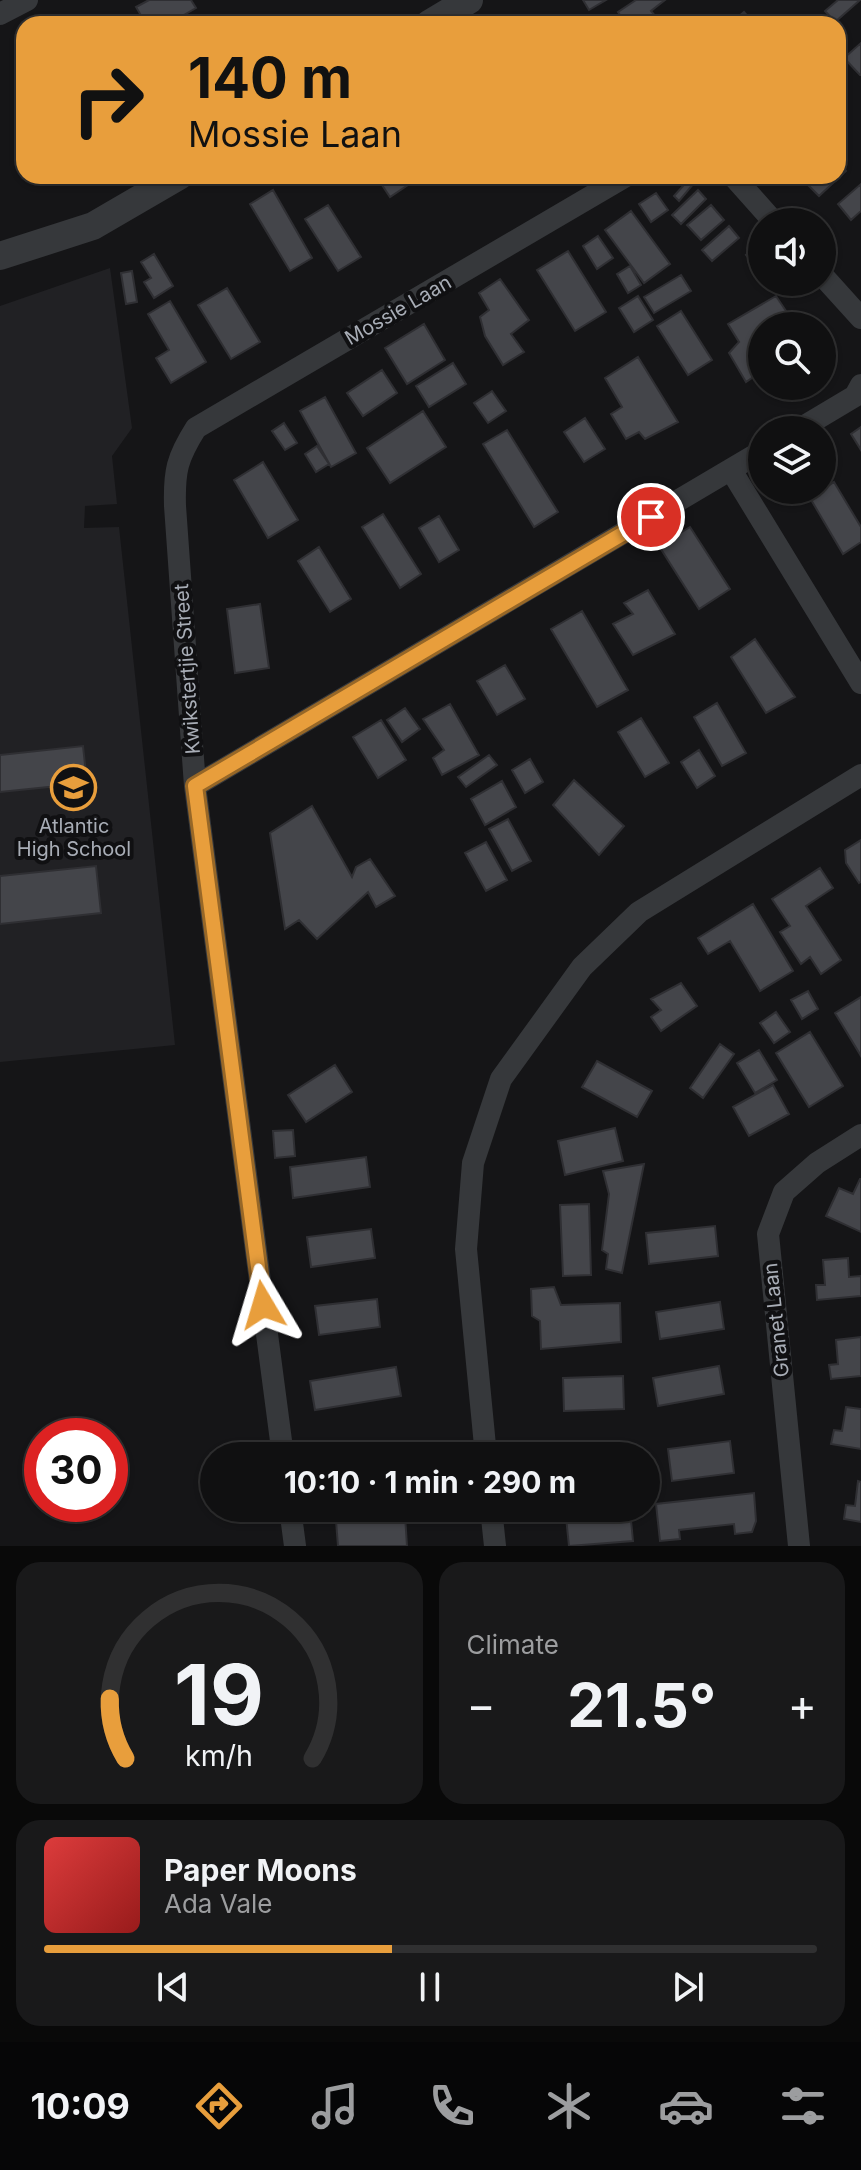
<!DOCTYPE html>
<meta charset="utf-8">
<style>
:root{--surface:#101011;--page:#19191a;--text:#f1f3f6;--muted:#9c9d9f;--line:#303031;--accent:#e89e3c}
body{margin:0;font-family:Inter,sans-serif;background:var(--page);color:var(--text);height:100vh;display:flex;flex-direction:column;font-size:30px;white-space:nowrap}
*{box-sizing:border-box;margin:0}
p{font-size:26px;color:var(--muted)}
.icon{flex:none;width:44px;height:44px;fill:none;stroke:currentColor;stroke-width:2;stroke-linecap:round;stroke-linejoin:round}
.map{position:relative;height:1546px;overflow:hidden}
.details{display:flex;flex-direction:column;gap:16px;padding:16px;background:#090909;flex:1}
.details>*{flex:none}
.banner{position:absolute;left:16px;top:16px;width:830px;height:168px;border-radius:24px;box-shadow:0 2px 6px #0004,0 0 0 2px var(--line);background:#e89e3c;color:#111;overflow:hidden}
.controls{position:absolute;left:748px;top:208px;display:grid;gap:16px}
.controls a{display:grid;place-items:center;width:88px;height:88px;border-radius:50%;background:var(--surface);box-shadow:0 2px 6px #0004,0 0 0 2px var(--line);font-size:40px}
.speed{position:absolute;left:24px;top:1418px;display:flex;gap:16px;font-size:40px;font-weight:700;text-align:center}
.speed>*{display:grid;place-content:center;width:104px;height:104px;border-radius:50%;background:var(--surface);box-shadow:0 2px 6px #0004,0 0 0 2px var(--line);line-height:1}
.speed .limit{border:12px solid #d22;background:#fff;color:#111}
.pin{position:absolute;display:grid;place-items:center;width:68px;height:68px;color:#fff;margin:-34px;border:4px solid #fff;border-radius:50%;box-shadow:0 2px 8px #0007}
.me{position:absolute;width:88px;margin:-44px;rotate:353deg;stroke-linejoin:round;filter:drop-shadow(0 0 6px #0008)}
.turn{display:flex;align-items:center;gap:28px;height:168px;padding:0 40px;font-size:36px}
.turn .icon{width:104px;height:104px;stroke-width:2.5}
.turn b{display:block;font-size:56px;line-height:68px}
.big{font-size:60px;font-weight:700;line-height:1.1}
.details .widget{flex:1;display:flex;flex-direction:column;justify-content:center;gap:12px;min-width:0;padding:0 28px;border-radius:24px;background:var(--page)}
.details .dial{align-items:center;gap:0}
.dial svg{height:208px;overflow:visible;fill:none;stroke:var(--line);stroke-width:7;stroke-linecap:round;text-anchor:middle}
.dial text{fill:var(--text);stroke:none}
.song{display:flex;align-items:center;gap:24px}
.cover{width:96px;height:96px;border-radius:12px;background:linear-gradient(135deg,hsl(0 70% 55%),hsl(0 70% 35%))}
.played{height:8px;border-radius:4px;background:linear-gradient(90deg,var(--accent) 45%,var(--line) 45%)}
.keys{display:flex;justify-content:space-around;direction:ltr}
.heat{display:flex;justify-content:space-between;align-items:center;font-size:44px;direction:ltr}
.details .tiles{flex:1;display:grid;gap:16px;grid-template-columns:1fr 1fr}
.widget:last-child{grid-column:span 2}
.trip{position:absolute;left:200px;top:1442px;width:460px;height:80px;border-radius:40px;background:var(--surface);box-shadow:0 2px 6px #0004,0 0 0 2px var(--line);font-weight:700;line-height:80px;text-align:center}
.tabs{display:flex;height:128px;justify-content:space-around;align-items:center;background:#060607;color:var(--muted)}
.tabs .icon{width:56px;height:56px}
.tabs .current{color:var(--accent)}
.tabs b{font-size:36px;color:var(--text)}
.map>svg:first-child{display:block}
.built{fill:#212124}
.building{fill:#44454a;stroke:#2f2f33;stroke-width:2}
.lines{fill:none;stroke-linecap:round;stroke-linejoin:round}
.minor{stroke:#36383b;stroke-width:22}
.tertiary{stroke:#36383b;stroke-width:28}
.route-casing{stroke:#976727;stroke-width:20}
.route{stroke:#e89e3c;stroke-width:14}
.labels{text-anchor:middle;stroke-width:8;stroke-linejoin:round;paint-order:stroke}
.street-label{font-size:20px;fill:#a8adb6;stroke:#101012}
.poi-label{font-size:20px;fill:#a8adb6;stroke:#101012}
</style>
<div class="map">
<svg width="861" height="1546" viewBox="0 0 861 1546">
<rect width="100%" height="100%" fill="#151517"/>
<path class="built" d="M110 268 132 428 112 456 117 504 85 506 84 528 119 527 175 1045 0 1062V306Z"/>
<path class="building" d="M149 0H191L196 8 172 22 173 24H146L136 7Z
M583 0H606L589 10Z
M636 0H665L651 11 660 22 668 21 672 24H626L618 12Z
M838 0H860L835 22 825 11Z
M744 12 754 24H730Z
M861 43V75H860L844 58Z
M838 161 846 171 819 196 799 176H838Z
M376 176H407L411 183 390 197Z
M690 178 695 182 679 201 674 196Z
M861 184V211L851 220 838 204Z
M273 190 312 258 290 271 250 204Z
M698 190 706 199 681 224 672 215Z
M656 193 668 210 651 222 639 204Z
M328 205 361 257 338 271 305 219Z
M711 205 724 220 701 240 687 225Z
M631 211 670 264 644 283 605 230Z
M729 226 739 238 712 261 702 250Z
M598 236 613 258 597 269 583 246Z
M757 246 762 252V275L746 255Z
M568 251 606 312 575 331 537 270Z
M154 254 173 286 154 298 144 282 151 278 141 262Z
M630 266 641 285 628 293 617 274Z
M132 271 137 302 126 304 121 273Z
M681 275 691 291 654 313 644 297Z
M500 279 529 320 511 334 524 352 503 365 485 336 480 317 489 310 479 293Z
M227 288 260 342 231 359 198 305Z
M638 296 653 320 634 332 619 308Z
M776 296 796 326H762V371L746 382 729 353 739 342 728 324Z
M170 301 206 362 171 383 156 358 169 350 148 314Z
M681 311 712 360 688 375 657 326Z
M424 324 445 360 407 384 385 348Z
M638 357 678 422 645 439 639 432 626 439 611 414 622 407 605 378Z
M453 363 466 384 429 407 416 386Z
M382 370 397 393 363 416 347 393Z
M492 391 506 411 488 423 474 403Z
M325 397 356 453 331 467 300 411Z
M423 411 446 447 390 483 367 448Z
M585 418 605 449 584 462 564 432Z
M284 423 297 443 285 450 272 431Z
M861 427V450L851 434Z
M507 430 558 512 534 527 483 444Z
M317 446 329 464 316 472 305 454Z
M263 462 298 520 268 538 234 480Z
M834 482 861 527V542L843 554 810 498Z
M383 514 421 574 400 588 362 527Z
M439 516 459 550 439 562 419 528Z
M690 527 730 589 699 609 659 546Z
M319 547 351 599 330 612 298 561Z
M648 590 675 634 633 655 613 624 633 614 624 603Z
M260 604 269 668 235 673 227 609Z
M582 611 628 690 597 707 551 629Z
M755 639 795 697 766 713 731 657Z
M505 665 525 699 497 715 477 681Z
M717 703 746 753 722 766 694 717Z
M450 704 479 755 442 775 433 758 444 750 423 719Z
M405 708 420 729 402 742 387 720Z
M641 718 669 763 645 777 618 732Z
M381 720 406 760 378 778 353 737Z
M83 746 87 783 0 792V755Z
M699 750 715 776 697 788 681 762Z
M489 755 497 765 466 787 458 777Z
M530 759 543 782 525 793 512 770Z
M574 780 624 826 599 855 553 805Z
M502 781 516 807 485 825 471 799Z
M312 806 352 877 356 867 370 859 395 896 376 907 368 892 317 939 299 920 285 929 270 833Z
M508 819 531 861 512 871 489 829Z
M861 840V882L859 883 846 863 845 850Z
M486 842 507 880 486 891 465 853Z
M96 866 101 913 0 924V876Z
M820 868 833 888 806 906 841 960 821 974 810 957 801 964 780 932 790 926 772 899Z
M753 904 793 971 760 991 730 941 708 954 698 938Z
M681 983 697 1006 661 1031 651 1017 661 1010 651 999Z
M808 991 818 1009 802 1019 791 1000Z
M861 997V1056L835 1013Z
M776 1012 790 1032 774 1043 760 1023Z
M810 1032 843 1086 809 1107 776 1053Z
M720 1044 734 1054 703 1098 690 1088Z
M759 1050 777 1080 755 1093 737 1063Z
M597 1061 652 1091 637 1117 582 1087Z
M335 1065 352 1092 306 1122 288 1095Z
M773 1085 789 1114 749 1136 733 1107Z
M615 1128 623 1161 565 1175 558 1141Z
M293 1130 295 1156 275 1158 273 1131Z
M366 1157 370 1187 293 1198 290 1167Z
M644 1164 622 1273 606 1269 608 1254 602 1250 609 1194 603 1171Z
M860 1179H861V1232L826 1216 839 1188 853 1194Z
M589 1204 591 1275 563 1276 560 1205Z
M715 1226 718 1256 649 1264 646 1233Z
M371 1229 375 1258 311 1267 307 1237Z
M848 1258 849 1277 861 1276V1296L817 1300 816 1285H825L823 1260Z
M554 1287 561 1305 620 1303 621 1342 541 1349 540 1321 532 1316 531 1289Z
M377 1299 380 1327 319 1335 315 1306Z
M720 1302 724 1329 660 1339 656 1312Z
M861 1337V1376L831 1379 829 1365 838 1364 836 1340Z
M719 1366 724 1394 658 1406 653 1378Z
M396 1367 401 1396 315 1410 310 1381Z
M623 1376 624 1409 564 1411 563 1378Z
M846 1407 861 1409V1449L831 1444 834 1430 842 1431Z
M730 1441 734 1473 672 1481 668 1449Z
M399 1446 400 1456H332V1452Z
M858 1481 861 1482V1522L844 1519 846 1505 855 1506Z
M754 1493 756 1521 752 1532 735 1534 734 1524 679 1530 680 1539 660 1541 656 1504Z
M630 1510 633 1541 569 1546 566 1517Z
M405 1515 407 1546H338L336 1521Z"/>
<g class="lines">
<path class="minor" d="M0 14 27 0
M733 176 774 222
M822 275 861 318
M798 430 855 396 861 385
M731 470 861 683
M195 786 762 451
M283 1456 195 786 175 506C174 471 177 458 196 428L626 176
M486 1456 466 1249 473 1163 501 1079 582 967 639 912 861 775
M290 1508 295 1546
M491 1508 495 1546
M799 1546 768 1234 784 1192 817 1163 861 1135"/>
<path class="tertiary" d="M429 24 469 0
M0 256 93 226 179 176"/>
</g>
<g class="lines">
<defs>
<path id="route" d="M263 1305 195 786 651 517"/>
</defs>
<use href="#route" class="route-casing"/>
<use href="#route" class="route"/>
</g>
<defs>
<symbol id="school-ring" viewBox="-11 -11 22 22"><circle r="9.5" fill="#101012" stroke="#e89e3c" stroke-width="1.5"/><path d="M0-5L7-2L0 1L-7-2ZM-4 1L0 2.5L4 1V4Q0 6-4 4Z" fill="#e89e3c"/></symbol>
</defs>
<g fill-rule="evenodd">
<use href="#school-ring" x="48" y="762" width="51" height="51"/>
</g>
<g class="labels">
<g class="street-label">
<text transform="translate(398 310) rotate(-30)" y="7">Mossie Laan</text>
<text transform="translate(187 669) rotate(-94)" y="7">Kwikstertjie Street</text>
<text transform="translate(776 1320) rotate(-96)" y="7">Granet Laan</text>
</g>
<g class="poi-label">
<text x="74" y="833">Atlantic<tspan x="74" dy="23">High School</tspan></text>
</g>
</g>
</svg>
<div class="controls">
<a><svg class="icon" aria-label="sound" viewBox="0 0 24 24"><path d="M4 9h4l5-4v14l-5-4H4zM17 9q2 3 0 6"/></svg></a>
<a><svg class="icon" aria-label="search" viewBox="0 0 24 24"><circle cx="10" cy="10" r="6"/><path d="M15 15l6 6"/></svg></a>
<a><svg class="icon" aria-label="layers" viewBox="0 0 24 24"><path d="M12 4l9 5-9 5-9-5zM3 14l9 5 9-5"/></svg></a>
</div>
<div class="speed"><div class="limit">30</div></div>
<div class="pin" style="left:651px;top:517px;background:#d93025"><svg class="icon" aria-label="arrive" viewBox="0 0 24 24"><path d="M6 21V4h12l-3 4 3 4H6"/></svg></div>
<svg class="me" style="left:263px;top:1305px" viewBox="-20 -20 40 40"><path d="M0-17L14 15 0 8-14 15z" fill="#e89e3c" stroke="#fff" stroke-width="4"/></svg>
<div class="trip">10:10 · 1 min · 290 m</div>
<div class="banner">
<div class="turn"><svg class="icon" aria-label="right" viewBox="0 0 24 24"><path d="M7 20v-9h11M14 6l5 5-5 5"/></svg><div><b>140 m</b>Mossie Laan</div></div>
</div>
</div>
<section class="details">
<div class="tiles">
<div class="widget dial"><svg viewBox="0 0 100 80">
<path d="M14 69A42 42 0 1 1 86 69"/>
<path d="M14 69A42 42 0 0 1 8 46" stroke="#e89e3c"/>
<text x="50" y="56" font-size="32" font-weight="700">19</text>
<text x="50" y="72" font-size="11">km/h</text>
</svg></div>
<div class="widget"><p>Climate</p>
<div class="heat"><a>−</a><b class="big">21.5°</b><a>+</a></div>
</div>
<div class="widget">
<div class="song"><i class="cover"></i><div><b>Paper Moons</b><p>Ada Vale</p></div></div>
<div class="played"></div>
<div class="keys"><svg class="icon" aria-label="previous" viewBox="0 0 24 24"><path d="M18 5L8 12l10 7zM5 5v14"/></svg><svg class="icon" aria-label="pause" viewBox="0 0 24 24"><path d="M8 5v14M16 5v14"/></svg><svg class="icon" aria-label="next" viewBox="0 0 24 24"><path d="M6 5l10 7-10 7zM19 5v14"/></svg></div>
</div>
</div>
</section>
<nav class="tabs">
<b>10:09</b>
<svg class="icon current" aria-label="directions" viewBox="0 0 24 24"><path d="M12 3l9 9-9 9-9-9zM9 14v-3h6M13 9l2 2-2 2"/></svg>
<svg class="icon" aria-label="music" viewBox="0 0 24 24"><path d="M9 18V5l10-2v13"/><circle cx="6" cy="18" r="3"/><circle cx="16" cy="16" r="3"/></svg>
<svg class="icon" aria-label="phone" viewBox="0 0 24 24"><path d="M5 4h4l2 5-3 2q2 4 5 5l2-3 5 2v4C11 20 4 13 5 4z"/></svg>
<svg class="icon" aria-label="climate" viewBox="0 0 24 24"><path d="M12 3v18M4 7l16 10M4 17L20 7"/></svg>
<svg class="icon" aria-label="car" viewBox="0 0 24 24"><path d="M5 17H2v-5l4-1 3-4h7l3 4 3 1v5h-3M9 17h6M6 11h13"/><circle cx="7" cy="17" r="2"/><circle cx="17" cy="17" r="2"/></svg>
<svg class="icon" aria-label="filters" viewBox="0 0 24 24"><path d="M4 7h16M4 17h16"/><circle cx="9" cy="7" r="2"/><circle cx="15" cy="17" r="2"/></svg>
</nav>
